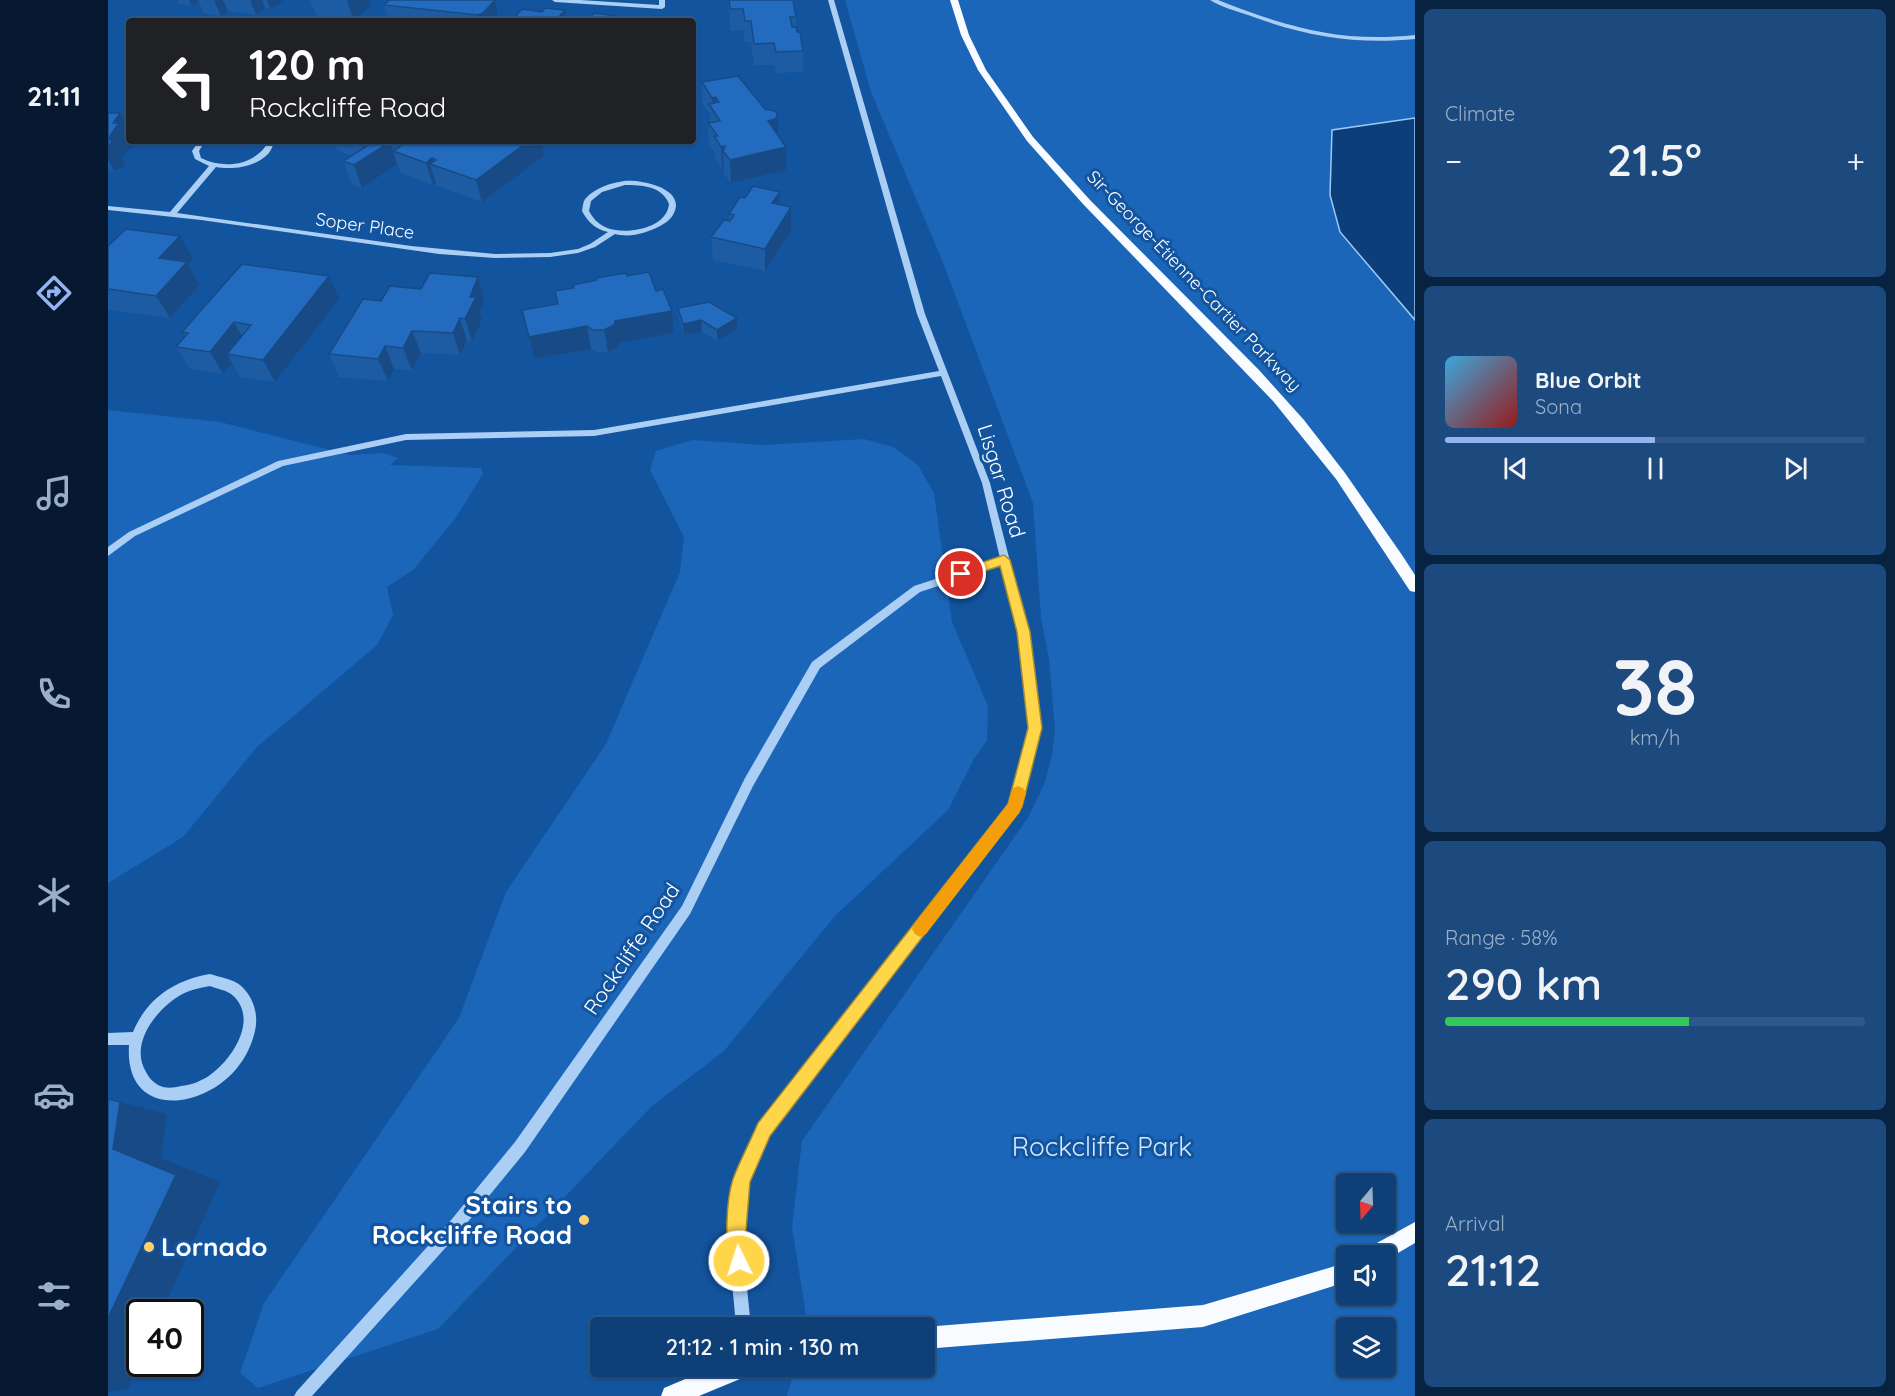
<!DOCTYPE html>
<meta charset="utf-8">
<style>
:root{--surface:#0e3f77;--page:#1c4a7f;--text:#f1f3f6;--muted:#9bafc6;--line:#2e5889;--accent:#95b2f1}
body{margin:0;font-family:Quicksand,sans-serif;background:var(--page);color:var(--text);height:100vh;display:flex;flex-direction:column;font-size:22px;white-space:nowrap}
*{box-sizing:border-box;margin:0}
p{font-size:20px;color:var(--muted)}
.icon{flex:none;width:33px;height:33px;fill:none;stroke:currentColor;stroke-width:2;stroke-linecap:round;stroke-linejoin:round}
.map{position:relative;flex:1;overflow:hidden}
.drawer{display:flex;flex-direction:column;gap:9px;padding:9px;background:#082341;width:480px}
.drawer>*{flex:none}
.banner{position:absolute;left:18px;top:18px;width:570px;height:126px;border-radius:6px;box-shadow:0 2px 4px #0004,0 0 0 2px var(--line);background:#202124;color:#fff;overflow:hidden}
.needle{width:39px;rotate:199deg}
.fabs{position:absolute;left:1228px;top:1173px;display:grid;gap:12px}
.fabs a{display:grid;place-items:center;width:60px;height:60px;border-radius:6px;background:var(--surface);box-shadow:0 2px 4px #0004,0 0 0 2px var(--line);font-size:30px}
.speed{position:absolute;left:18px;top:1299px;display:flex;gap:12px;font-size:30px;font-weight:700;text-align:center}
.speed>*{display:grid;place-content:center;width:78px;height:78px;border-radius:50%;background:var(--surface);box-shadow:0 2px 4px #0004,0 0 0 2px var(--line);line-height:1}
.speed .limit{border:3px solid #111;border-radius:9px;background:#fff;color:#111}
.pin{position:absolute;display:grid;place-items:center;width:51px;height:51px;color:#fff;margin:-26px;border:3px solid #fff;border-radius:50%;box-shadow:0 2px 6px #0007}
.me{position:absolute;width:66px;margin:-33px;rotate:356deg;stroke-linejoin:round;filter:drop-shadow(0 0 4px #0008)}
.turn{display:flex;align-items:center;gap:21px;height:126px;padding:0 24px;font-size:27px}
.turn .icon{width:78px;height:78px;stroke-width:2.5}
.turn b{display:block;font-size:42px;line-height:51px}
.big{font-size:45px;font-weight:600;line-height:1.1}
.drawer .card{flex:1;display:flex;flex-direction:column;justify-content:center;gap:9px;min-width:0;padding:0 21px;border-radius:9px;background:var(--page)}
.drawer .dial{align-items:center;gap:0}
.dial b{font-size:78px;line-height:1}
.song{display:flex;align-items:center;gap:18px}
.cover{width:72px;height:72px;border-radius:9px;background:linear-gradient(135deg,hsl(200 70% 55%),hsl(0 70% 35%))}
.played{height:6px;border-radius:3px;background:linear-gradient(90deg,var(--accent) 50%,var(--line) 50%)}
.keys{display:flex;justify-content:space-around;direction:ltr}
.heat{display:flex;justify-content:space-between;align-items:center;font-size:33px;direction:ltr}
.charge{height:9px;border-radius:4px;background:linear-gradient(90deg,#34c759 58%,var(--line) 0)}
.trip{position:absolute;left:482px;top:1317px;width:345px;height:60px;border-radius:6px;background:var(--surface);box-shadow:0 2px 4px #0004,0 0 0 2px var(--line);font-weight:600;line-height:60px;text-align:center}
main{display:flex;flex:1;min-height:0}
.tabs{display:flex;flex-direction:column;width:108px;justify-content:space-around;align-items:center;background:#061930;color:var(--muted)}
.tabs .icon{width:42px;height:42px}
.tabs .current{color:var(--accent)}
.tabs b{font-size:27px;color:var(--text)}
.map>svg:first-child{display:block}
.green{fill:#1b66b9;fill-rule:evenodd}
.water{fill:#0c3e7b;stroke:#9dc9f7;stroke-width:1.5}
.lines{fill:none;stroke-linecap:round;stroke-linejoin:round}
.minor{fill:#abcef4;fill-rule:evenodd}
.major{fill:#f8fbff;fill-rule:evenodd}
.wall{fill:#1d5ca3}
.shaded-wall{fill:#184b85}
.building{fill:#226bbe;stroke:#184b85;stroke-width:1.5}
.route{fill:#ffd54a;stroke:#a68a30;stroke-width:1.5}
.slow{fill:#f59e0b}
.poi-dot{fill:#ffd26e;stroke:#13549f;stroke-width:2}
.labels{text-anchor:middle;stroke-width:6;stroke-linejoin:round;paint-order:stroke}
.far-street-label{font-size:18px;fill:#fff;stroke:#13549f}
.street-label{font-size:21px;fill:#fff;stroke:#13549f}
.near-park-label{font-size:26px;fill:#d4e8fd;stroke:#13549f}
.near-poi-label{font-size:26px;font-weight:bold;fill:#fff;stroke:#13549f;text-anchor:end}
</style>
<main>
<nav class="tabs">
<b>21:11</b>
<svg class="icon current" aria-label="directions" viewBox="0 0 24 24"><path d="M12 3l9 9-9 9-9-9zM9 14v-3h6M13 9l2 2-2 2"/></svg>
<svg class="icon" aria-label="music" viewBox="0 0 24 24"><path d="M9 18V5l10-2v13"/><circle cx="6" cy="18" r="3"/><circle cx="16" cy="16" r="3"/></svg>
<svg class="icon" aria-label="phone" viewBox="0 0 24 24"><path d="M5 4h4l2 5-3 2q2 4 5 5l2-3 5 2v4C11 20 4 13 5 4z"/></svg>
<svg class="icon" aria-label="climate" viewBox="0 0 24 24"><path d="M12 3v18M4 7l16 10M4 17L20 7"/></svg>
<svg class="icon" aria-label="car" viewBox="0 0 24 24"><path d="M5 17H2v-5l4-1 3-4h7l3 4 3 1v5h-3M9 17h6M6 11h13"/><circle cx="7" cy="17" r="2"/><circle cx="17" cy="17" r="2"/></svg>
<svg class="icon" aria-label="filters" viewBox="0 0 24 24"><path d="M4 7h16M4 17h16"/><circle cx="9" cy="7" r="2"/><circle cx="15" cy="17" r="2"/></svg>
</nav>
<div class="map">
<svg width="1307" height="1396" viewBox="0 0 1307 1396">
<rect width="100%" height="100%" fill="#13549f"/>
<path class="green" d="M737 0H1307V118L1225 130 1222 195 1233 232 1307 320V1396H679L687 1367 816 1366V1328L697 1327 699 1321 684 1227 694 1141 921 816 937 782 944 755 947 729 941 659 933 618 925 503 836 265 763 92ZM1239 1184H1278V1222H1239ZM1239 1256H1278V1294H1239ZM1239 1328H1278V1366H1239Z
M0 410 112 422 242 455 275 453 290 458 282 465 373 468 375 474 347 519 305 570 279 587 285 615 269 645 149 747 75 837 0 883Z
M756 439 785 447 810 465 826 493 844 622 880 706 879 740 866 759 840 810 727 916 616 1051 544 1106 330 1329 150 1388 132 1373 156 1303 351 1018 398 892 498 744 572 572 576 537 542 470 548 451 584 440 657 445Z"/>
<path class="water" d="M1307 118V320L1232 232 1222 195 1224 130Z"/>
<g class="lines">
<path class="minor" d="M444 0H472L551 5V0H557V7L554 9 447 2Z
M720 0H726L817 314 882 483 920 632 932 728 911 812 661 1134C654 1149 645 1164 641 1180 629 1228 639 1280 643 1328H628C625 1279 614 1227 627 1180 632 1160 643 1142 651 1124L902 806 922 728 910 632 893 565 812 592 712 668 645 786 582 914 417 1152 349 1235 204 1396H186L189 1391 339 1225 407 1142 574 906 637 778 704 662 806 586 892 558 874 483 833 376 486 436 298 440 175 466 27 536 0 556V547L21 532 170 461 298 434 486 430 831 371 809 314Z
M1102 0H1110C1178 27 1233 43 1307 35V39C1248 45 1196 36 1140 15 1128 11 1113 7 1102 0Z
M91 141H97L91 151 93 158C117 170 148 165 161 141H167C165 145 163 151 160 154 148 167 124 170 108 167L69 213 303 246 387 254 442 253 470 249 482 244 500 232C487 229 480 222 474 211 475 206 475 201 478 198 487 188 503 183 516 181 532 179 578 188 566 213 563 219 558 223 552 226 538 233 523 238 507 234L487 247 470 253 442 257 387 258 331 254 93 220 0 210V206L62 212 101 166 87 159 84 151ZM517 185C534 185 554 186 561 204 559 229 516 236 497 227 489 223 485 218 481 211L483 201 494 192Z
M102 974C111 977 125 979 132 985 145 996 151 1014 147 1031 144 1044 138 1057 129 1068 94 1111 16 1119 21 1045H0V1033L25 1032C39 998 67 980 102 974ZM102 986C109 989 118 990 123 994 152 1017 125 1059 102 1075 94 1081 83 1085 73 1086 65 1088 58 1089 50 1085 45 1082 41 1078 38 1072 21 1044 48 1010 71 996 80 990 92 988 102 986Z"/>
<path class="major" d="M842 0H850L861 35 878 70 925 137 982 200 1151 370 1196 420 1237 473 1294 555 1307 575V592L1302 591 1228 479 1165 401 975 204 919 141 870 70 853 35Z
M1307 1222V1243L1278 1260V1256H1255L1258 1249Z
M1239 1260V1281L1235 1283 1095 1327 816 1349V1327L1095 1305 1224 1267Z
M608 1366H647L644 1374 591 1396H553L556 1388Z"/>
</g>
<path class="wall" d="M70 0H176V1L162 9 157 8 148 15 120 11 113 16 96 14 91 2 83 5 71 4Z
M202 0H261L263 6 247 21H238L211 18 210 15H208Z
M385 0 391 21H281L276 5Z
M620 0H685L688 17V27L695 51V72L668 73 666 65H646L643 42H637L635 30 622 31Z
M594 82 670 115V136L678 147V170L623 183 616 174V169H614L607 158V153L601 145 600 123H602V114L595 104Z
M0 113 24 146 16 156 15 160 17 164 14 168 6 171H0Z
M225 141H433L436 156 374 202 329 186 328 183 325 185 293 173 289 164 254 188 244 184 235 161 244 156 229 150Z
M672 192V205L683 207V230L657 271 605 260 603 237 621 221V214L637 198Z
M0 246 85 259 80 264 92 285 62 318 0 310Z
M519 276 548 291 564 311 566 333 511 343 510 347 500 352H489L483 349 427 359 450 304 447 291 466 288Z
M231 299 167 382 132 377 124 363 115 374 82 369 68 347 77 336 74 332Z
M376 300 372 312 374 320 364 341H359L352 355 313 353 304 370 286 369 280 381 231 377 221 354 273 301Z
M570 308 629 329 609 341 594 332 576 335 571 319Z"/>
<path class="shaded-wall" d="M81 0H90L91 2 83 5Z
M106 0H115L120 11 113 16Z
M142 0H154L157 8 148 15Z
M159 0H176V1L162 9Z
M240 0H261L263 6 247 21H246L239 1Z
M387 0 391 21H371L370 15Z
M457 10 458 21H447Z
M608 97 609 115 605 109 604 98Z
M12 113 21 129V141L24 146 16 156 15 160 17 164 14 168 6 171 0 160V146L1 139 0 121Z
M670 115V137L660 121Z
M253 141H262L266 152 282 142 289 164 254 188 246 165 259 157Z
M421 141H433L436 156 374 202 368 180Z
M617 146 615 151 616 169H614L613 147Z
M678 147V170L623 183 622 160Z
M324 158 326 165 322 164 328 183 325 185 318 163Z
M672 192 671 214 664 203Z
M683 207V230L657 271V249Z
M72 236 85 259 80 264 92 285 62 318 48 296 51 258Z
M221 276 231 299 167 382 155 360Z
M370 277 376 300 372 312 374 320 364 341 357 319 362 297Z
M564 311 566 333 511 343 510 347 500 352 496 330 507 321Z
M352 318 359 341 352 355 345 333Z
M629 318V329L609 341V330Z
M593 320 594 332 576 335 575 324Z
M126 322 139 345 119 354 124 363 115 374 102 352Z
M479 326 483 349 427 359 421 337Z
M304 331 313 353 304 370 295 348Z
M277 346 286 369 280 381 270 359Z
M12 1102 59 1114 53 1158 112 1182 54 1312H32V1362L20 1389 0 1392V1318L5 1149Z"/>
<path class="building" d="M281 0H387L375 13 370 15 276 5Z
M621 0H685L688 17H682L684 27H688L689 32H692L695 51 668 52 666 43 646 44 643 21H637L635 9H622Z
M437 8 457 10 447 21 404 20 414 9 434 12Z
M486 13 537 20 536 21H480Z
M630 76 657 109 667 111 670 115 667 119 660 121 678 147 622 160 615 151 617 146 613 147 606 136H610L600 123 612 121 601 104 611 102 608 97 604 98 594 82Z
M0 113H12L5 123H11L3 134 1 139 4 142 0 146Z
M267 141H421L368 180 322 164 328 160 324 158 318 163 285 151 293 146 282 142 246 165 235 161Z
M645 186 672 192 664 203 683 207 657 249 603 237 616 220 622 221 626 215 621 214 632 197 637 198Z
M18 229 72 236 51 258 79 262 48 296 0 289V246Z
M134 264 221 276 155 360 119 354 143 325 126 322 102 352 68 347 80 333 74 332Z
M541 272 548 291 555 289 564 311 507 321 506 325 496 330H485L479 326 421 337 414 310 450 304 447 291 466 288 465 285 489 280 488 278 518 273 519 276Z
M322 273 370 277 362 297H368L357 319 352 318 345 333 304 331 295 348 277 346 270 359 221 354 255 299 273 301 282 286 313 289Z
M601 302 629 318 609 330 593 320 575 324 570 308Z
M0 1099 12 1102 5 1149 68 1175 0 1318Z"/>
<path class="route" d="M896 555 902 560 922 632 934 728 914 807 662 1136 642 1182 638 1230 640 1261 638 1268 631 1270 624 1268C616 1248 618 1200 625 1179 632 1160 642 1142 650 1123L900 804 920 728 909 632 892 566 853 579 847 574 848 571Z"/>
<path class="slow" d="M910 786 915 788 918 793 912 812 818 934 812 937 807 934 804 929 807 923 900 804 905 788Z"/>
<g class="poi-dot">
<circle cx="476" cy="1220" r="6"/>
<circle cx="41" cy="1247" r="6"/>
</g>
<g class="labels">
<g class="far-street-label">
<text transform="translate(257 226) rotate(8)" y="6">Soper Place</text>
<text transform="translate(1086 281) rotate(46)" y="6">Sir-George-Étienne-Cartier Parkway</text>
</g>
<g class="street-label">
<text transform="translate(893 481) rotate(73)" y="7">Lisgar Road</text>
<text transform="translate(524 949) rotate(-56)" y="7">Rockcliffe Road</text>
</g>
<g class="near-park-label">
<text x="994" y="1156">Rockcliffe Park</text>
</g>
<g class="near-poi-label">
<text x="464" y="1214">Stairs to<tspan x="464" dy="30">Rockcliffe Road</tspan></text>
<text x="53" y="1256" text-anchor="start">Lornado</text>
</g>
</g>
</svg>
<div class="fabs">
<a><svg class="needle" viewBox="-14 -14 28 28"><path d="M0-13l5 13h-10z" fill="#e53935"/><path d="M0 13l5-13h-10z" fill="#9bafc6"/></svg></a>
<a><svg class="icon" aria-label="sound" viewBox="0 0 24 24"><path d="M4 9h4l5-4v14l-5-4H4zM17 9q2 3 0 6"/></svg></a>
<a><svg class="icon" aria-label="layers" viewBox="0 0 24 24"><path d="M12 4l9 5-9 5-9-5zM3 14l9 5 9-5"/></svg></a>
</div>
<div class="speed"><div class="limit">40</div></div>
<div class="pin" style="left:853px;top:574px;background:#d93025"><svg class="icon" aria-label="arrive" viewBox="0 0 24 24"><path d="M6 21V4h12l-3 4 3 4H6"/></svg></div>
<svg class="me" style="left:631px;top:1261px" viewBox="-20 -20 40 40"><circle r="17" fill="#ffd54a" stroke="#fff" stroke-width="3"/><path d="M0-11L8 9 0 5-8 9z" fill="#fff"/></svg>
<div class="trip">21:12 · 1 min · 130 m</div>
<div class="banner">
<div class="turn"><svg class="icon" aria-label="left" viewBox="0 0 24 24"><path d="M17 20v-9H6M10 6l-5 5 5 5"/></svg><div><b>120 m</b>Rockcliffe Road</div></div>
</div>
</div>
<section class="drawer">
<div class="card"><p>Climate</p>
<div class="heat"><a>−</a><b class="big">21.5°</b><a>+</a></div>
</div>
<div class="card">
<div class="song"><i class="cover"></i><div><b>Blue Orbit</b><p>Sona</p></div></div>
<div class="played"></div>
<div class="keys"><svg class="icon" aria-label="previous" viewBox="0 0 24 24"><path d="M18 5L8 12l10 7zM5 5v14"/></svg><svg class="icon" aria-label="pause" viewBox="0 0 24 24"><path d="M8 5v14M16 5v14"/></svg><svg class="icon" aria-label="next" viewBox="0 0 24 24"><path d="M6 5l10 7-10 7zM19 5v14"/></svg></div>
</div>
<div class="card dial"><b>38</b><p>km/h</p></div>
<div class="card"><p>Range · 58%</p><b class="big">290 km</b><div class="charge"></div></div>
<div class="card"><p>Arrival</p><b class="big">21:12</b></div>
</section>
</main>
